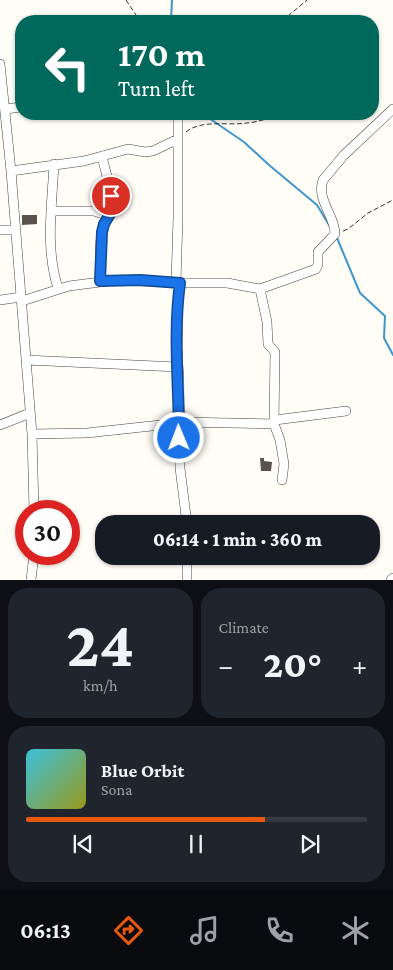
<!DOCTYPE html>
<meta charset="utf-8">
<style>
:root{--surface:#171b24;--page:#20242c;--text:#f1f3f6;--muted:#9ea1a6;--line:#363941;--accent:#ea580c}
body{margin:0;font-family:"Crimson Pro",serif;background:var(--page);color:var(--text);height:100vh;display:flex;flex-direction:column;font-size:19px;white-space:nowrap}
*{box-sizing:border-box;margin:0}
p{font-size:16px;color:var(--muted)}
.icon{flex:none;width:28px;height:28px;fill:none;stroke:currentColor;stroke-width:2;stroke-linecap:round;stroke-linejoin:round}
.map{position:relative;height:580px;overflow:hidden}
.panel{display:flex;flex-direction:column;gap:8px;padding:8px;background:#0d0f14;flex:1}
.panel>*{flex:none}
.top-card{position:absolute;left:15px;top:15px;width:364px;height:105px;border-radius:20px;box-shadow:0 1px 4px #0004;background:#00695c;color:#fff;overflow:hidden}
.speed{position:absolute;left:15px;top:500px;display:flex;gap:10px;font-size:25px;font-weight:700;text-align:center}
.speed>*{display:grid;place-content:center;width:65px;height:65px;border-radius:50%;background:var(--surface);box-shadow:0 1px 4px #0004;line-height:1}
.speed .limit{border:8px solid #d22;background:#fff;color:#111}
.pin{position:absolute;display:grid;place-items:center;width:42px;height:42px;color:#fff;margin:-21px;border:2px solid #fff;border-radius:50%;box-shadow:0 1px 5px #0007}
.me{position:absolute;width:55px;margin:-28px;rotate:359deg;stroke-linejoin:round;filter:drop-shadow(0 0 4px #0008)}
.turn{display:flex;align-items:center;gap:18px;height:105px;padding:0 20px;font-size:22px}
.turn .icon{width:65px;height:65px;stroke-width:2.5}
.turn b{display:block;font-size:35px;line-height:42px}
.big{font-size:38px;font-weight:800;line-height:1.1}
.panel .tile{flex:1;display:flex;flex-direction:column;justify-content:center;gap:8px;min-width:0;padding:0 18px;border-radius:20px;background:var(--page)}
.panel .dial{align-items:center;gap:0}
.dial b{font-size:65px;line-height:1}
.song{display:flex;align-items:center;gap:15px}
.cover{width:60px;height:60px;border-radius:8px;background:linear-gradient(135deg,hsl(190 70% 55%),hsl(60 70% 35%))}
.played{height:5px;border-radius:2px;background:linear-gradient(90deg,var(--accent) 70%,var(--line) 70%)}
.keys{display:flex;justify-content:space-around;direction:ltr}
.heat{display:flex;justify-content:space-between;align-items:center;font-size:28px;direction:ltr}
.panel .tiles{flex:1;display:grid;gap:8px;grid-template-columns:1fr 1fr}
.tile:last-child{grid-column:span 2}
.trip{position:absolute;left:95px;top:515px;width:285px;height:50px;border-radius:20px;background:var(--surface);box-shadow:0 1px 4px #0004;font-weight:800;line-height:50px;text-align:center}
.tab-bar{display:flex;height:80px;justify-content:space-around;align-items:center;background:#090b0e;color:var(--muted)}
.tab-bar .icon{width:35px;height:35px}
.tab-bar .current{color:var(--accent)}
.tab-bar b{font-size:22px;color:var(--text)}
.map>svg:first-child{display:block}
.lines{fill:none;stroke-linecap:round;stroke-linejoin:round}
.stream{stroke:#3f96cf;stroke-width:2}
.building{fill:#5a524d}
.minor-casing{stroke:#444;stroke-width:10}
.path{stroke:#333;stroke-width:1;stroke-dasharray:5 2.5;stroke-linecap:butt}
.minor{stroke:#fff;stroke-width:9}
.route-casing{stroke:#114b97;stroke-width:12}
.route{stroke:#1a73e8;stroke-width:9}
</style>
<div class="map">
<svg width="393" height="580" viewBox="0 0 393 580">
<rect width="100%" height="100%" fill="#fffdf5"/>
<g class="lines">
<path class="stream" d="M171 21 172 0
M203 114 244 142 269 165 317 205 329 225
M337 238 360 293 385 316 384 338 393 355"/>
</g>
<path class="building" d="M22 215H37V224L22 225Z
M260 458H264V461L272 462 271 471H261Z
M136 515H144L143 524H135Z"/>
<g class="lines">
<defs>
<path id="minor" d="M0 64 11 171 32 434 34 511
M5 109 21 107
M54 164C52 205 45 248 58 288
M11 171 84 161 128 149 145 152 153 151 178 139
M51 211H94L109 216
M0 230H16
M100 281C101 265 99 247 102 231 104 219 111 215 111 202 111 186 105 171 102 156
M176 282 178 218V118
M180 283 178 300 177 349 179 379 180 468 187 524
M260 289 267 322 268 344 275 352 274 424 280 440 284 464 282 480
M0 300 21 297
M22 301 69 286 116 280 187 283H227L260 289 316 269 318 264V252L335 234C335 215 316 200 323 180L344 155 393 109
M26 360 178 367
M275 420 346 411
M179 422 274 424
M0 425 30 413
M32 434 87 433 179 423
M31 580 34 554
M187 580V556
M391 580 393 578"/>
</defs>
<use href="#minor" class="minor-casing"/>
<path class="path" d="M126 0 140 21
M282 21 307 0
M186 132C202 119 228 126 247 123 258 122 270 118 281 114
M343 231 348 229 368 213 393 200"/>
<use href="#minor" class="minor"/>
</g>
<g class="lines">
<defs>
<path id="route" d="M111 196 110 214 104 224 102 232 100 281 140 280 180 283C173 334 179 386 179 438"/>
</defs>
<use href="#route" class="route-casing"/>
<use href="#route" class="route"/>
</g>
</svg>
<div class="speed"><div class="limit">30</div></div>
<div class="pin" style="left:111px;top:196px;background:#d93025"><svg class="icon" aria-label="arrive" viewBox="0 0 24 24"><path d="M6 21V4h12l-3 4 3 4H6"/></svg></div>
<svg class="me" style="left:179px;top:438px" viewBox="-20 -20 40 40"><circle r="17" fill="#1a73e8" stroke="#fff" stroke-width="3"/><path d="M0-11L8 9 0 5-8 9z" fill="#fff"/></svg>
<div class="trip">06:14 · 1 min · 360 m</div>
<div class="top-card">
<div class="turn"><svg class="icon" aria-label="left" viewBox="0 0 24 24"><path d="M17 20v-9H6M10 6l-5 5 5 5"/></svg><div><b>170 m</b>Turn left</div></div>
</div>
</div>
<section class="panel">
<div class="tiles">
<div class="tile dial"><b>24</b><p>km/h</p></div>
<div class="tile"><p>Climate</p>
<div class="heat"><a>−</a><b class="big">20°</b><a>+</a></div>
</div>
<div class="tile">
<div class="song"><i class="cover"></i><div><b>Blue Orbit</b><p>Sona</p></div></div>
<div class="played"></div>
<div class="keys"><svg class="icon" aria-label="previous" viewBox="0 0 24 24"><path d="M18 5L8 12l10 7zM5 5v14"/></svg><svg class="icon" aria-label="pause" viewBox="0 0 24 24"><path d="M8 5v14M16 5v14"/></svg><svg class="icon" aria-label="next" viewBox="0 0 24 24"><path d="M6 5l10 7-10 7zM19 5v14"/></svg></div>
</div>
</div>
</section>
<nav class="tab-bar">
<b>06:13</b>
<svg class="icon current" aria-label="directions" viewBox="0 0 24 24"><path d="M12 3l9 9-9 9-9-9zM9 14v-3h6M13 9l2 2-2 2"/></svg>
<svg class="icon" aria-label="music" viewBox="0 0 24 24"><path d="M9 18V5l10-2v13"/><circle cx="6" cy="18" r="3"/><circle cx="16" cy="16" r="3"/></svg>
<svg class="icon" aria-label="phone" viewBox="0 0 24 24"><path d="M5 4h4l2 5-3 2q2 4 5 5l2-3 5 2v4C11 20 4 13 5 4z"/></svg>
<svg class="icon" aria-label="climate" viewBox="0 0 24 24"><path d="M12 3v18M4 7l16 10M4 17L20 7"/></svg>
</nav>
